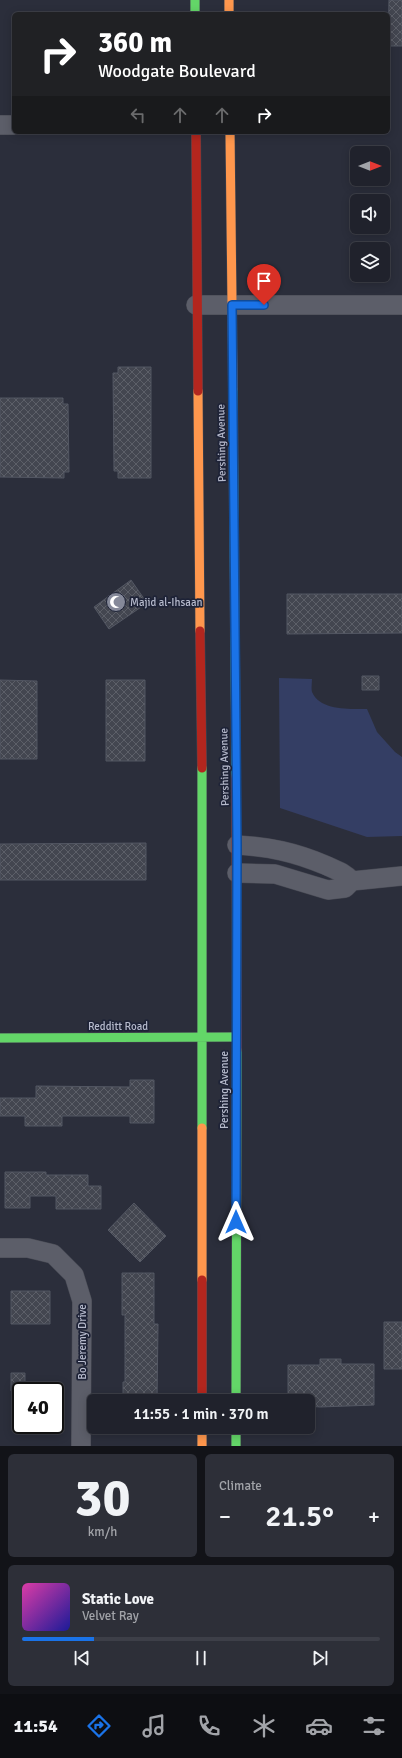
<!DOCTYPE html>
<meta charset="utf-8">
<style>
:root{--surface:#20222c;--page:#2d2f38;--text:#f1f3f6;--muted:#a2a4a9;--line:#3d3f48;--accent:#1a73e8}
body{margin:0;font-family:Signika,sans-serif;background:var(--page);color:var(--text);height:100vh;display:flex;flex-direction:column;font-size:15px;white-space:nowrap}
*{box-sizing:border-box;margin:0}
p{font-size:13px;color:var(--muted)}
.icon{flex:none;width:22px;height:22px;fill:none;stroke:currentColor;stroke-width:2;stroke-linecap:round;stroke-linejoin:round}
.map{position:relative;height:1446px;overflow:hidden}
.panel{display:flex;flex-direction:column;gap:8px;padding:8px;background:#121318;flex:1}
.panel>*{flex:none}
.guide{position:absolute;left:12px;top:12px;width:378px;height:122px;border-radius:6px;box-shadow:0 2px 10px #0003,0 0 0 1px var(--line);background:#202124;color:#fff;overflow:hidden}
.needle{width:26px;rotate:90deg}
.buttons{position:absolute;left:350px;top:146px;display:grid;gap:8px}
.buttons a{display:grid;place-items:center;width:40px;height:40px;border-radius:6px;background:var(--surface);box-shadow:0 2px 10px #0003,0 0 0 1px var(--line);font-size:20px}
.speed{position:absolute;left:12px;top:1382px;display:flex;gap:8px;font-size:20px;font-weight:700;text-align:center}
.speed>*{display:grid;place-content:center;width:52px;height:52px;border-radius:50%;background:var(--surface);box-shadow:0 2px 10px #0003,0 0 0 1px var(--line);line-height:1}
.speed .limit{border:2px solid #111;border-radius:6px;background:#fff;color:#111}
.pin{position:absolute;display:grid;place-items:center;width:34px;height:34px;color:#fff;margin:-41px -17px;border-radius:50% 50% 50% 0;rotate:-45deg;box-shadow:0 0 4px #0007}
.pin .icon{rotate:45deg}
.me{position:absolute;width:44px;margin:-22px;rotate:0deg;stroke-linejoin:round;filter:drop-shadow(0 0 3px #0008)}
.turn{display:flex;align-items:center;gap:14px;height:84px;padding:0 20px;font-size:18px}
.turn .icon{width:52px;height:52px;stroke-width:2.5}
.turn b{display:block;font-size:28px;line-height:34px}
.lanes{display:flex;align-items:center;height:38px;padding:0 20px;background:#0003;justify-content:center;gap:20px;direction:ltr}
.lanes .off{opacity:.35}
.big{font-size:30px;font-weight:600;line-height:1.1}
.panel .tile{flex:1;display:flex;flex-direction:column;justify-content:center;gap:6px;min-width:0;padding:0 14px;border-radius:6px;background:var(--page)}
.panel .dial{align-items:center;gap:0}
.dial b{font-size:52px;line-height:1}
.song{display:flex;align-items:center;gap:12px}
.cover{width:48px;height:48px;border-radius:6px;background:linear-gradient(135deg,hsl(320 70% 55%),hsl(240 70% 35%))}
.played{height:4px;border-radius:2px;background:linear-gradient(90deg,var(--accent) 20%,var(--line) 20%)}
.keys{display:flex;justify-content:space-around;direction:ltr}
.heat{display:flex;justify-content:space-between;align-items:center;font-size:22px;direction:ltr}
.panel .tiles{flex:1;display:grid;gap:8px;grid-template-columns:1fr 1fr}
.tile:last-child{grid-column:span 2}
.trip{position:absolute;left:87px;top:1394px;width:228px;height:40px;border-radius:6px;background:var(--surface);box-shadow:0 2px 10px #0003,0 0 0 1px var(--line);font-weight:600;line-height:40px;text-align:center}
.tab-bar{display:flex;height:64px;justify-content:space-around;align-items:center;background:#0d0e12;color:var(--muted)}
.tab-bar .icon{width:28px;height:28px}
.tab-bar .active{color:var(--accent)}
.tab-bar b{font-size:18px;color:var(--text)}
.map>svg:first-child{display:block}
.water{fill:#343e64}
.building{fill:url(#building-cross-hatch);stroke:#535763}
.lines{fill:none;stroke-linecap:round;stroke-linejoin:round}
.street-casing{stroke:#484a54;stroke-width:20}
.fast-casing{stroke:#484a54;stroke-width:10}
.slow-casing{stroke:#484a54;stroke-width:10}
.jam-casing{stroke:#484a54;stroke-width:10}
.street{stroke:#5c5e69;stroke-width:19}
.fast{stroke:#63d668;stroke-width:9}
.slow{stroke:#ff974d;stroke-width:9}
.jam{stroke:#b3261e;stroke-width:9}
.route-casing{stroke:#114b97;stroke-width:10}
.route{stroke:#1a73e8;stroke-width:7}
.labels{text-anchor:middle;stroke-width:3.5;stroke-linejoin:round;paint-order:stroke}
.street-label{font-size:11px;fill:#b6bacc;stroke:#1e2337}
.poi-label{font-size:11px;fill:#b6bacc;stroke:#1e2337;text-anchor:start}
</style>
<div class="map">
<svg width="402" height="1446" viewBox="0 0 402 1446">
<defs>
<pattern id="building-cross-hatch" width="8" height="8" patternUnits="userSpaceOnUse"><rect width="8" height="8" fill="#434650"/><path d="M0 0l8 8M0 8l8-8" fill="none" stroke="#5c5f68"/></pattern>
</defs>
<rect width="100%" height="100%" fill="#2b2e3b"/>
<path class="water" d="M279 678 312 679C312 683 311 688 312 692 320 711 351 709 367 709L377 732 395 752 402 757V836L367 837 280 808Z"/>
<path class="building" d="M389 0H402V46H388Z
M118 367H151V478H118V471H114L113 373H118Z
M0 398H63V404H68L69 472H64V478L0 477Z
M131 580 147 603 109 629 94 607Z
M287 594H402V633L287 634Z
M362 676H379V690H362Z
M0 680 37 681V759H0Z
M106 680H145V761H106Z
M146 843V880H0V844Z
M130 1080H154V1123H130V1116H62V1126H25V1116H0V1098H36V1086L130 1087Z
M5 1172H46V1175H88V1186H101V1209H56V1196H30V1208H5Z
M134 1203 166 1236 140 1262 108 1230Z
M122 1273H154V1324H158L157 1401H123V1382H125V1315H122Z
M11 1291H50V1324H11Z
M384 1322H402V1369H384Z
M320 1359H341V1364H374V1405L320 1407 308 1406V1401H288V1365H320Z
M11 1373H25V1391H11Z"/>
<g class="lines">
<defs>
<path id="street" d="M0 125H14
M196 305H402
M237 845C270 847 294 852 325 865 336 870 344 872 352 881
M237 873 275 874 328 890 345 888 352 881 402 876
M0 1248H28L53 1254 74 1275 82 1301 81 1446"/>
<path id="fast" d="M195 0V14
M233 389 236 776
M202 768V1128
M0 1038 236 1037
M236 1401 237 1050
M236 1427V1446"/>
<path id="slow" d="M229 0V14
M230 132 233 389
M198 391 200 631
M202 1128V1280
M202 1427V1446"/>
<path id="jam" d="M196 132 198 391
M200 631 202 768
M236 776 237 1050
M202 1280V1401"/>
</defs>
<use href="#street" class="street-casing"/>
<use href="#fast" class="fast-casing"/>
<use href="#slow" class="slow-casing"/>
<use href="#jam" class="jam-casing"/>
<use href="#street" class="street"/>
<use href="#fast" class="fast"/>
<use href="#slow" class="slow"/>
<use href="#jam" class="jam"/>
</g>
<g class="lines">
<defs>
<path id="route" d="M236 1222 237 845 232 305H264"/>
</defs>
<use href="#route" class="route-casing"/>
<use href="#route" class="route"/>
</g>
<defs>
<symbol id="mosque-disc" viewBox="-11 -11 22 22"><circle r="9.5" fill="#858999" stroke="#1e2337"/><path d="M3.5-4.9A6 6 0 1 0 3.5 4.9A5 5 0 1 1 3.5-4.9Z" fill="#fff"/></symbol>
</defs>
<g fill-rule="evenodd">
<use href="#mosque-disc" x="105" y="591" width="22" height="22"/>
</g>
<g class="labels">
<g class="street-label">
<text transform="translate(221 443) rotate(-91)" y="4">Pershing Avenue</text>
<text transform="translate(224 767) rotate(-91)" y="4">Pershing Avenue</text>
<text x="118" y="1030">Redditt Road</text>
<text transform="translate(224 1090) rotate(-90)" y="4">Pershing Avenue</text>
<text transform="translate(82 1342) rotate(-90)" y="4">Bo Jeremy Drive</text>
</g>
<g class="poi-label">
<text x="130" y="606">Majid al-Ihsaan</text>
</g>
</g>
</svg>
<div class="buttons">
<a><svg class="needle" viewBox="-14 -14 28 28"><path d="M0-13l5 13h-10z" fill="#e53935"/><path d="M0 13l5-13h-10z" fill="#a2a4a9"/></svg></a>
<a><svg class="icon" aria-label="sound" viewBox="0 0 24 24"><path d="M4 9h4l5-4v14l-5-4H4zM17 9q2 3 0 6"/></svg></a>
<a><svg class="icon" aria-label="layers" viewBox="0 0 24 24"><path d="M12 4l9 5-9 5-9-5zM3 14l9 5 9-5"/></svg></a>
</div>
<div class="speed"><div class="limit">40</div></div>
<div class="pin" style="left:264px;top:305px;background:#d93025"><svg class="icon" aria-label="arrive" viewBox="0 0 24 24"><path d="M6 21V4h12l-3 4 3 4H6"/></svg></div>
<svg class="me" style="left:236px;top:1222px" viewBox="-20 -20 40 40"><path d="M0-17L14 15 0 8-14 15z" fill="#1a73e8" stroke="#fff" stroke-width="4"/></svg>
<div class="trip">11:55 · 1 min · 370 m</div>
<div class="guide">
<div class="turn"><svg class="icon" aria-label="right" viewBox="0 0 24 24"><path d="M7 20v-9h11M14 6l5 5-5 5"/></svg><div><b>360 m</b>Woodgate Boulevard</div></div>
<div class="lanes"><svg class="icon off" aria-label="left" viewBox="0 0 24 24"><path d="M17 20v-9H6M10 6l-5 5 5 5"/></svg><svg class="icon off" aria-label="ahead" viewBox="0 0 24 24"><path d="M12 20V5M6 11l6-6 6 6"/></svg><svg class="icon off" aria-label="ahead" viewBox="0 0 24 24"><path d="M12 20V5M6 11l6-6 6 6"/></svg><svg class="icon" aria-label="right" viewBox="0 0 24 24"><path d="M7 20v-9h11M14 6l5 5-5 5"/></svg></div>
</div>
</div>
<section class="panel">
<div class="tiles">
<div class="tile dial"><b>30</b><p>km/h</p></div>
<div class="tile"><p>Climate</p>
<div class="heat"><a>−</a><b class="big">21.5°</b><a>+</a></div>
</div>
<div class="tile">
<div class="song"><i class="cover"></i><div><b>Static Love</b><p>Velvet Ray</p></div></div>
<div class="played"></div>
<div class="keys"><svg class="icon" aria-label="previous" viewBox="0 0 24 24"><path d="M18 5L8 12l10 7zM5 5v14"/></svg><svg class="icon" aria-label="pause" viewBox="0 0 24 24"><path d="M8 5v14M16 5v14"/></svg><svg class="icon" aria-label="next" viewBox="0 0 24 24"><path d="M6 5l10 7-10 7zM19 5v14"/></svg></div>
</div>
</div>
</section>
<nav class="tab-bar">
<b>11:54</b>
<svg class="icon active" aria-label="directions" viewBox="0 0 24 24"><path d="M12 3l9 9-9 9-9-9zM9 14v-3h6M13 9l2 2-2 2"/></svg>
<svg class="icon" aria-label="music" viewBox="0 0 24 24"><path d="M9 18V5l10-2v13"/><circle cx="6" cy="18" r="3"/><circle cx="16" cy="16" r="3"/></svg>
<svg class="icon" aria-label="phone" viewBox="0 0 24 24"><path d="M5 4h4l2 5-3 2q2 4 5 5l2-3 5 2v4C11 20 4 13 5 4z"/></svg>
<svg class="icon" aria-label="climate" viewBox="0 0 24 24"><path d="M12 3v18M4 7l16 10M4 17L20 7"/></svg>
<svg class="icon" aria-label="car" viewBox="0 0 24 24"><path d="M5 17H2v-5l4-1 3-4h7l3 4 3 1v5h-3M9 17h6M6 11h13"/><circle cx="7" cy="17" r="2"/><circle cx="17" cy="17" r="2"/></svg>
<svg class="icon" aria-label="filters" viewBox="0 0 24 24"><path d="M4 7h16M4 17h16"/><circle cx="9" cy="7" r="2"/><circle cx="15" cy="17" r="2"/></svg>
</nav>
